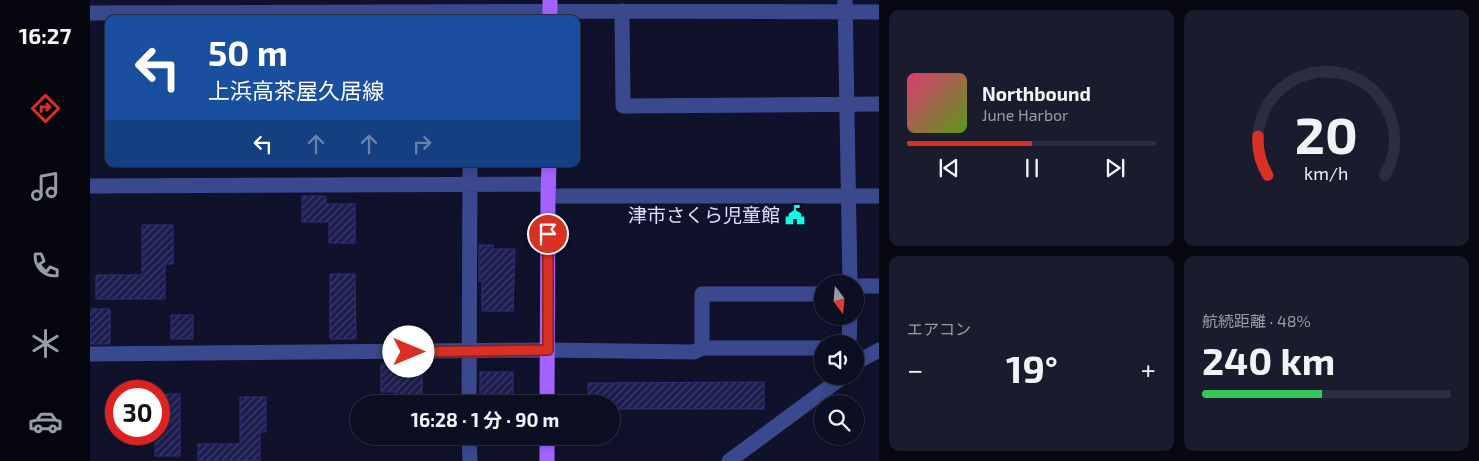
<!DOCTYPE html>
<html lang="ja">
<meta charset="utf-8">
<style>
:root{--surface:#0c0e21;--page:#1a1c2e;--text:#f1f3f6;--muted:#9a9ca5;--line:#2c2e3f;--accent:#d93025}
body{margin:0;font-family:"Exo 2","Noto Sans JP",sans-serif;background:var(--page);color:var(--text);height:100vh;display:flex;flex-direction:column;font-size:19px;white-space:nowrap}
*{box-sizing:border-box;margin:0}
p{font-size:16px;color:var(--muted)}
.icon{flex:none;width:28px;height:28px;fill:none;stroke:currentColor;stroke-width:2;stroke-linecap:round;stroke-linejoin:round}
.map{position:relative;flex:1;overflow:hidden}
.panel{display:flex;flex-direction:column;gap:10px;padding:10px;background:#070812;width:600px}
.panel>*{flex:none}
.guide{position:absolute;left:15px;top:15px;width:475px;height:152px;border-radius:10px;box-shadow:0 2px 8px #0003,0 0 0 1px var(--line);background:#1a4fa0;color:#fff;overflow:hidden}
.needle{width:32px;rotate:164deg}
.controls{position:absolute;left:724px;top:275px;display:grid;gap:10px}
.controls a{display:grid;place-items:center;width:50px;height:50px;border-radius:50%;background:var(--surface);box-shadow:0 2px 8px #0003,0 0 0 1px var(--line);font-size:25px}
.speed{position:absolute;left:15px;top:380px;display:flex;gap:10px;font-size:25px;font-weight:700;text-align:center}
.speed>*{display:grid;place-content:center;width:65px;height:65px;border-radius:50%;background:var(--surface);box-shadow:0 2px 8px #0003,0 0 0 1px var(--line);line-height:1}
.speed .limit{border:8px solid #d22;background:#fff;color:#111}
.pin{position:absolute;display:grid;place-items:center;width:42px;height:42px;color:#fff;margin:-21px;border:2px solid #fff;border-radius:50%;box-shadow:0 1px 5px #0007}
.me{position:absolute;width:55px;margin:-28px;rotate:90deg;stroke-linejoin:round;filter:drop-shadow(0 0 4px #0008)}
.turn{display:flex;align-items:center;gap:18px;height:105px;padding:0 20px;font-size:22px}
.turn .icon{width:65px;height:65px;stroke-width:2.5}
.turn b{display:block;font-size:35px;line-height:42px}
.lanes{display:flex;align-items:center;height:48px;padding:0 20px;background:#0003;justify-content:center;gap:25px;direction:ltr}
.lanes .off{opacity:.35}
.big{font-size:38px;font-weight:700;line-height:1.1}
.panel .tile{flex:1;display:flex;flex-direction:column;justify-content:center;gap:8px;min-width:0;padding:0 18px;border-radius:10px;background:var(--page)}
.panel .dial{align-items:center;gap:0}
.dial svg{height:130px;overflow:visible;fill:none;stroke:var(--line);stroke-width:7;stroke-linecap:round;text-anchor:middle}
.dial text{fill:var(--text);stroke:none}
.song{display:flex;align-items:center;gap:15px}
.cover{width:60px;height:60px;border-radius:8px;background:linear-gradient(135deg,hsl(340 70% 55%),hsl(90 70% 35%))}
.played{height:5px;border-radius:2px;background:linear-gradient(90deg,var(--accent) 50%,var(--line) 50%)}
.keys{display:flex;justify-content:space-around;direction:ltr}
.heat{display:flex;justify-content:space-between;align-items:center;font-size:28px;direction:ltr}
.charge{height:8px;border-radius:4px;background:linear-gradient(90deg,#34c759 48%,var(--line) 0)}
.panel .tiles{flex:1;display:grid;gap:10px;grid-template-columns:repeat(2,1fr)}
.trip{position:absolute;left:260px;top:395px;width:270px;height:50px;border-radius:25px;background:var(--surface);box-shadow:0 2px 8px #0003,0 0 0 1px var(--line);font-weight:700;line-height:50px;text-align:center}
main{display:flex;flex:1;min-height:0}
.tabs{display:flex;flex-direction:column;width:90px;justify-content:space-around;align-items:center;background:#05060d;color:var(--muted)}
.tabs .icon{width:35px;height:35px}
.tabs .current{color:var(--accent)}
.tabs b{font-size:22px;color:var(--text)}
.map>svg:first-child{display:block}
.building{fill:url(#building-hatch);stroke:#2d2f7b}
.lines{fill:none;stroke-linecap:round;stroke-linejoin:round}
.minor{stroke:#3a498d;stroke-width:15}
.major{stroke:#a263ff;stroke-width:15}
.route-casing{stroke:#8d1f18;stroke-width:12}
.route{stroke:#d93025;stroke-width:9}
.labels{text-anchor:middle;stroke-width:5;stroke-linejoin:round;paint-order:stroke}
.poi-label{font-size:19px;fill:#dce0ff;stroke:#10122c;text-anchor:end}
</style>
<main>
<nav class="tabs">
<b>16:27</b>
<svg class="icon current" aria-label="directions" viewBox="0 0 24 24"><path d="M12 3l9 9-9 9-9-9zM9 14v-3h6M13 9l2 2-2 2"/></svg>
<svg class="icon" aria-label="music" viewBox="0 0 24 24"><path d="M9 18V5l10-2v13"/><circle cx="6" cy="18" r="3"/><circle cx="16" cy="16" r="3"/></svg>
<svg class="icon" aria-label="phone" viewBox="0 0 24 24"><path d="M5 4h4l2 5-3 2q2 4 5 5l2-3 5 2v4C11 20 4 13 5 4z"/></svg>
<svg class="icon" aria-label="climate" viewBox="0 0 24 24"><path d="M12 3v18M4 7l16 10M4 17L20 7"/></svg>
<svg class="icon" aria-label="car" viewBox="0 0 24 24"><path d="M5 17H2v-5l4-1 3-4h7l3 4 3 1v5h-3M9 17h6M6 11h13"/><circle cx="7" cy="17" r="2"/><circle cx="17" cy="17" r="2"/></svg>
</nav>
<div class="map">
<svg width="789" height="461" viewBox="0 0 789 461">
<defs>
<pattern id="building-hatch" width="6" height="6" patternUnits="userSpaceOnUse" patternTransform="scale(1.25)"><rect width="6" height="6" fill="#1c1d4e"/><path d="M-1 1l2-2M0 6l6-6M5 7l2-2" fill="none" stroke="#3c3e69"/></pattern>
</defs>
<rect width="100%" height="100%" fill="#10122c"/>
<path class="building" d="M212 196H236V204H265V243H239V222H212Z
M52 225H83V264H75V299H6V275H52Z
M389 245H403V249H425L423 311H392V281H389Z
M240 274H265L266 339H240Z
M0 309H20V344H0Z
M81 315H103V339H81Z
M291 364H332V404H305V392H291Z
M390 372H423V396L390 397Z
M674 382V409H521V404H498V383Z
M69 394H90V456H65V434H69Z
M150 397H176V432H170V461H108V444H150Z"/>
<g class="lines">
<path class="minor" d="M755 0 760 284
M532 11 533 106 789 104
M0 13 532 11 789 12
M0 186 459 184
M458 196H789
M765 286H789
M759 344 760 316
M612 348V294H732
M0 354 458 350 604 352 612 348H732
M765 356 769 361 789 350
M379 404 380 164
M379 436 380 461
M639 461 754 376"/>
<path class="major" d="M460 0V19
M457 404 458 196 459 164
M457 436V461"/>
</g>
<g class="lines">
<defs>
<path id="route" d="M319 352 458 350V234"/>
</defs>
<use href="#route" class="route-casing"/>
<use href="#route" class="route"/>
</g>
<defs>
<symbol id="civic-bare" viewBox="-9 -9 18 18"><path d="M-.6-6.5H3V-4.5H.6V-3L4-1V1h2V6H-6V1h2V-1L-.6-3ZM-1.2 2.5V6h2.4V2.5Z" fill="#08ffe1" stroke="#10122c" stroke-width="2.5" paint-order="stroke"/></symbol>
</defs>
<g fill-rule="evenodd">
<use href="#civic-bare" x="691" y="201" width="28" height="28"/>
</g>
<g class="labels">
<g class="poi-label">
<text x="690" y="222">津市さくら児童館</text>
</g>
</g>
</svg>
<div class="controls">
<a><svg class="needle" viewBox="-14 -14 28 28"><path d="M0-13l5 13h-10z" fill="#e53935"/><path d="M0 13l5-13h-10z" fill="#9a9ca5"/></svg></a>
<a><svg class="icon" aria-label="sound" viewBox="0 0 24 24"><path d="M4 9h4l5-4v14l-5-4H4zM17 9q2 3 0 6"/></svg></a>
<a><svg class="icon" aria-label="search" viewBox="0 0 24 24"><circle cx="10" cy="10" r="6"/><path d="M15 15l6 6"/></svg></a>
</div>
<div class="speed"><div class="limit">30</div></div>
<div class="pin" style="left:458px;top:234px;background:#d93025"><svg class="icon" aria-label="arrive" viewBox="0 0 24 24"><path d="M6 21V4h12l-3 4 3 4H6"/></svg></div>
<svg class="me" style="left:319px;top:352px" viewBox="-20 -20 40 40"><circle r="19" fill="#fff"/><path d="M0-13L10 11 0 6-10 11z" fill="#d93025"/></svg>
<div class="trip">16:28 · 1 分 · 90 m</div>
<div class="guide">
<div class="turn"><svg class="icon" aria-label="left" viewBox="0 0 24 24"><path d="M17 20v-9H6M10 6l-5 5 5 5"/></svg><div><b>50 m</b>上浜高茶屋久居線</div></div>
<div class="lanes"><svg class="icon" aria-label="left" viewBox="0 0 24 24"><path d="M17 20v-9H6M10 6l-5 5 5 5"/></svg><svg class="icon off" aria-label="ahead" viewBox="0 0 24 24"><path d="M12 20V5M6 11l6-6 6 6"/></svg><svg class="icon off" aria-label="ahead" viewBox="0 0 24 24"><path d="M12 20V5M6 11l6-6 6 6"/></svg><svg class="icon off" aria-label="right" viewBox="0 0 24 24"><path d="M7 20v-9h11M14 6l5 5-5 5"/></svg></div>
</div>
</div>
<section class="panel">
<div class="tiles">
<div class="tile">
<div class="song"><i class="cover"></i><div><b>Northbound</b><p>June Harbor</p></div></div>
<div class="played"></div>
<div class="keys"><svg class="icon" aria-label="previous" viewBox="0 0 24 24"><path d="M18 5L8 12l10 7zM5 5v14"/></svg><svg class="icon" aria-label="pause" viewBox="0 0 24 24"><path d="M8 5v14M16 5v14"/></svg><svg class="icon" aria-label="next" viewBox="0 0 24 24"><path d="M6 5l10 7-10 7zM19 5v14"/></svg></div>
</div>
<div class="tile dial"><svg viewBox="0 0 100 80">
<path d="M14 69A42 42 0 1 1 86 69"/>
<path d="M14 69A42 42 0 0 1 8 45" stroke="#d93025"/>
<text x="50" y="56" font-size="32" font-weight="700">20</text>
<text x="50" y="72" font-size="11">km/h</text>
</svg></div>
<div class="tile"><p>エアコン</p>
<div class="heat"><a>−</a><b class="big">19°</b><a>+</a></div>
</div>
<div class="tile"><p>航続距離 · 48%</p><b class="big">240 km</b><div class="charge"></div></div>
</div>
</section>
</main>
